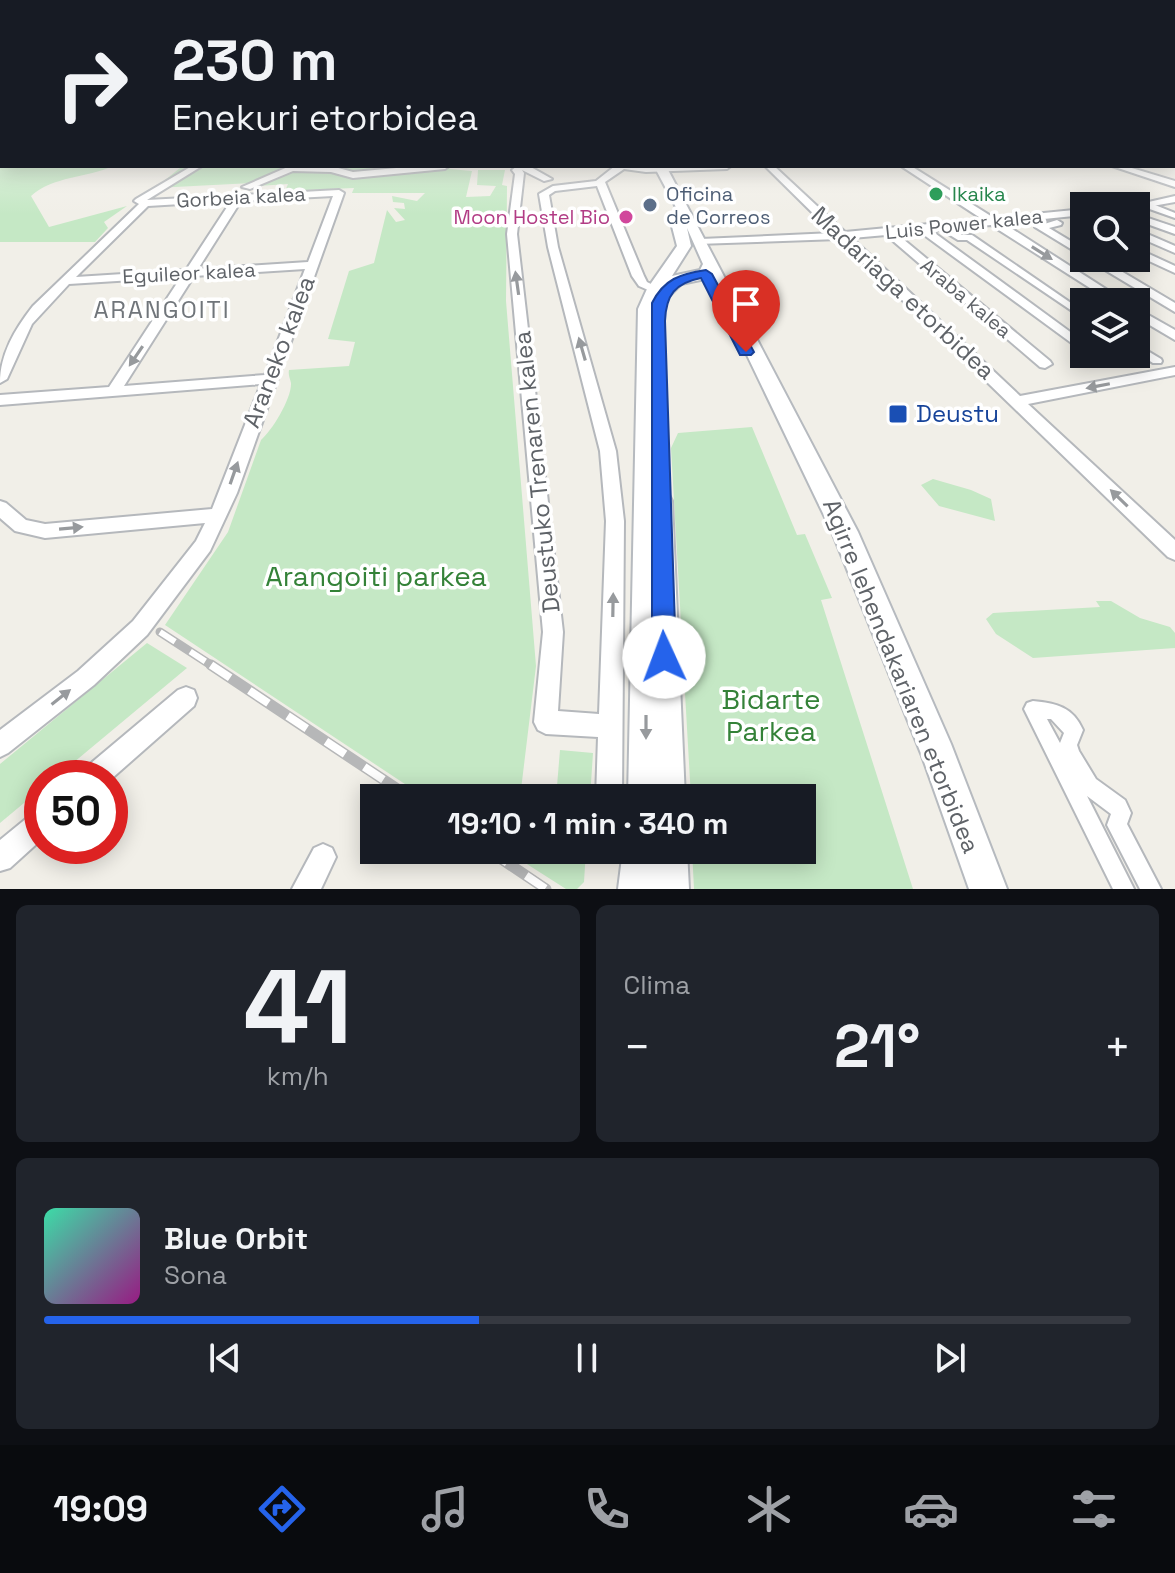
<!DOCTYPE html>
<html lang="es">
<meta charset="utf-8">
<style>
:root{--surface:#171b24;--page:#20242c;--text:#f1f3f6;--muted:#9ea1a6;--line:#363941;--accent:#2563eb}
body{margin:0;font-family:"Space Grotesk",sans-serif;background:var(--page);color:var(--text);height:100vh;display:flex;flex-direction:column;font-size:30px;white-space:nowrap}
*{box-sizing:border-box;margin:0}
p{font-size:26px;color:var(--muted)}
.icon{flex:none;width:44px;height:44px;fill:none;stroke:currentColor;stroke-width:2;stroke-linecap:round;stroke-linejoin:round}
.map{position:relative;height:889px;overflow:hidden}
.panel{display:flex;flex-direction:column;gap:16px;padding:16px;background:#0d0f14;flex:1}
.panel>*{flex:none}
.banner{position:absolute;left:0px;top:0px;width:1176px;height:168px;box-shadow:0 4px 20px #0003;background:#171b24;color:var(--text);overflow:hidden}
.fabs{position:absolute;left:1070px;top:192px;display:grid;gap:16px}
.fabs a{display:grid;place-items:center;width:80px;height:80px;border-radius:0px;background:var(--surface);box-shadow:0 4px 20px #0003;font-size:40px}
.speed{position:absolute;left:24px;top:760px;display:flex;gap:16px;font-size:40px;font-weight:700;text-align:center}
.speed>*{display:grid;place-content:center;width:104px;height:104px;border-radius:50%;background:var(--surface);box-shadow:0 4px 20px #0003;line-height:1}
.speed .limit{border:12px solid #d22;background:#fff;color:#111}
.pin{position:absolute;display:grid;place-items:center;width:68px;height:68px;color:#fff;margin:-82px -34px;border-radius:50% 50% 50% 0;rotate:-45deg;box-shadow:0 0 8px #0007}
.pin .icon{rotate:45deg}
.me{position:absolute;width:88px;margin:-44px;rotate:358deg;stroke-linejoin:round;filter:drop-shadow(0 0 6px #0008)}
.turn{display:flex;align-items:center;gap:28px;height:168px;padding:0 40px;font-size:36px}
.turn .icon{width:104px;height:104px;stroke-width:2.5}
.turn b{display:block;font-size:56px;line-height:68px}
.big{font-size:60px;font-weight:700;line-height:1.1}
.panel .widget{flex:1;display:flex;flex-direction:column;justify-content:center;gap:12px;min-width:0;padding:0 28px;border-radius:12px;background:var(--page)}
.panel .dial{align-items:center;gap:0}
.dial b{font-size:104px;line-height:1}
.song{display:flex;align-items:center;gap:24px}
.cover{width:96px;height:96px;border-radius:12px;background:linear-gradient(135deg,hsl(160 70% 55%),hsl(310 70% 35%))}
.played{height:8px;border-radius:4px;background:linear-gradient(90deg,var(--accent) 40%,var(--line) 40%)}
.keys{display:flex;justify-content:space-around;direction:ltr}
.heat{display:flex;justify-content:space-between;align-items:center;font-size:44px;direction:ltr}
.panel .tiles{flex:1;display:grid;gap:16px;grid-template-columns:1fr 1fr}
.widget:last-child{grid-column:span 2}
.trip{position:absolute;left:360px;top:784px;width:456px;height:80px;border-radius:0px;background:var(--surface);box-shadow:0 4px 20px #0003;font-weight:700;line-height:80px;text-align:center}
.tab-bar{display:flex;height:128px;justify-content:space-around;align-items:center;background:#090b0e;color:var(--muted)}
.tab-bar .icon{width:56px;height:56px}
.tab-bar .active{color:var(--accent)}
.tab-bar b{font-size:36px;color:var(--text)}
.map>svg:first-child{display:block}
.green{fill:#c5e8c5}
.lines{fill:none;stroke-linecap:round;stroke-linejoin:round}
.pedestrian-casing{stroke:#b5b8bc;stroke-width:4}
.minor-casing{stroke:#b5b8bc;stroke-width:4}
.secondary-casing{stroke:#b6babf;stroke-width:4}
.pedestrian{fill:#fff;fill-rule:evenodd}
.minor{fill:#fff;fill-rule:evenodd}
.secondary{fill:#fff;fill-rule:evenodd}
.rail-far1-casing{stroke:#b6b7b8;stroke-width:9}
.rail-casing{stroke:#b6b7b8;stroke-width:11}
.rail-far1{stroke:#fff;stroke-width:6;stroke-dasharray:18;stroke-linecap:butt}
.rail{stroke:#fff;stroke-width:8;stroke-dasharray:23;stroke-linecap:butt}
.oneway{fill:#979a9d}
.route{fill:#2563eb;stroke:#184099;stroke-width:2}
.leisure-dot{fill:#2e9e5b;stroke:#fff;stroke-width:3}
.service-dot{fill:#5c6f8a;stroke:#fff;stroke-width:3}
.hotel-dot{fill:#d1479c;stroke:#fff;stroke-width:3}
.transit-dot{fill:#1a4fb4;stroke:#fff;stroke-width:3}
.labels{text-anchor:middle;stroke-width:7;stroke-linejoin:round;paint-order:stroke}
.far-service-label{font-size:20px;fill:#4e5e75;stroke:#fff;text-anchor:start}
.far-leisure-label{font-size:20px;fill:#27864d;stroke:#fff;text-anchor:start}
.far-street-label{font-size:20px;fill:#5f6368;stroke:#fff}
.far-hotel-label{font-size:20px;fill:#b23c85;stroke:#fff;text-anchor:end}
.street-label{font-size:24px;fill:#5f6368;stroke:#fff}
.far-quarter-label{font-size:24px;letter-spacing:2px;fill:#70757a;stroke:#fff}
.transit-label{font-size:24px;fill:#164399;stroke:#fff;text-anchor:start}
.near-park-label{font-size:28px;fill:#348238;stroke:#fff}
</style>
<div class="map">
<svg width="1175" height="889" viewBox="0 0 1175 889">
<rect width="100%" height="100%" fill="#f1efe8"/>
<path class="green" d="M0 90 2 166H113C87 178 53 176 31 196L49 227 127 206 104 222 108 228 95 242H0Z
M178 166H427L345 174 291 167 252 183 155 188 180 168Z
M451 167 449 169 472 171 466 197 490 196 496 186 477 185 478 170H505L502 185 507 186 506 301 536 666 520 798H426L165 625 228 532 261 440C272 431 292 398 291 383 290 378 288 375 289 370L349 366 355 342 328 339 349 271 374 263 387 210 396 222 405 220 394 208 405 209 404 203 393 202 392 196 417 201 425 193H352L354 188 285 191 288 184 258 186 289 170 365 177Z
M752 427 797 535 805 534 832 598 821 600 913 889H694L692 850H802V798H691L671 448 678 433Z
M933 479 971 490 991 499 995 521 939 506 921 485Z
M1096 601H1111L1140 618 1170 627 1175 633V648L1033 658 996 634 986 619 993 613 1100 607Z
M147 643 187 668 55 778H42V788L0 823V764Z
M560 750 593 753 590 798H556Z
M505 850H586L584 882 577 889H566Z"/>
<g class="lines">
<defs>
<path id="pedestrian" d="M1174 124 1175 125V129L1174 128Z
M1144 203H1150L1175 213V218L1144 207Z
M945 228H951L962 235H972L1084 312V319L967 240H958L945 232Z
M1136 344 1161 359 1162 361 1161 363H1153L1136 352Z
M1033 701C1056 703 1073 707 1083 730L1077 745 1079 751 1096 779 1125 800 1131 813 1127 824 1161 889H1140L1107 825 1111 814 1087 796 1134 889H1113L1027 715 1024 709 1027 703ZM1047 719H1051L1064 733 1060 743Z"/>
<path id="minor" d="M192 166H202L147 200 339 190 344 193 237 493 210 551 147 635 94 685 8 753 0 757V730L78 671 133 621 196 541 205 523 45 538 15 531 0 518V501L6 503 26 520 45 524 212 509 261 384 0 405V395L109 387 181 277 69 284 32 324 7 379 0 383C0 354 15 329 33 306L139 204 134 201 136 199ZM333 196 308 262 198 269 241 201ZM231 201 186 270 76 277 148 206ZM305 269 265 375 124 386 194 276Z
M290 166H331L353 172 418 166H449L445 169 353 178 331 172 293 171 250 189 242 187Z
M517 166H529L552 179 544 181 522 170 524 173 517 234 563 632 558 711 599 714 606 521 600 451 548 247 539 194 553 186 596 181 615 166H731L727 169 646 172 624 169 605 182 644 276 647 282 661 289 655 293 639 286 632 276 597 186 555 191 549 195 558 247 616 451 624 521 622 798H596L598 737 546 734 538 730 534 722 543 632 507 234 515 174 512 170Z
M765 166H774L845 232 982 219 901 166H911L994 218 1084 209V215L1003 223 1126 302H1112L991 225 932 231 1084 342V349L1081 350 920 232 897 234 1050 361 1052 364 1045 368 1040 367 886 235 852 238 1020 396 1175 367V375L1028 404 1175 540V560L1168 557 839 239 697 244V240L701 239 833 233Z
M1112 166H1125L1175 181V187Z
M1175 196V202L1136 209V206H1131Z
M1136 214 1175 227V234L1136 220Z
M1057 220 1062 223 1061 225 1049 228 1084 249V257L1035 227Z
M1136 229 1175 246V253L1136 236Z
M1136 248 1175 266V273L1136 255Z
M1085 258H1099L1175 303V312Z
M1136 308 1175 330V340L1136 317Z
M186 687 194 690 197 698 194 706 110 780 81 778 84 769 178 690Z
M42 809V839L10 868 0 871V840L33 813Z
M323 844 332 848 336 857 321 889H292L314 848Z"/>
<path id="secondary" d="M654 166H666L858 532 951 744 1007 889H969L922 756 832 532 710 278 681 284 670 295 660 296 656 309 658 493 669 495 672 501 685 798H628L638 309 647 289 677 246 669 215 678 211ZM687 228 703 264 700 270 672 276 691 246Z
M623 850H687L689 889H618Z"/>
</defs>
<use href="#pedestrian" class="pedestrian-casing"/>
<use href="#minor" class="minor-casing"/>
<use href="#secondary" class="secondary-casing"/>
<use href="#pedestrian" class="pedestrian"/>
<use href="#minor" class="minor"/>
<use href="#secondary" class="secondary"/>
<defs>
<path id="rail-far1" d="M160 632 214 667"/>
<path id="rail" d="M211 665 411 798
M488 850 546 889"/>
</defs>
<use href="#rail-far1" class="rail-far1-casing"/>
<use href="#rail" class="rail-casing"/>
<use href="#rail-far1" class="rail-far1"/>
<use href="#rail" class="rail"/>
</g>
<defs><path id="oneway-solid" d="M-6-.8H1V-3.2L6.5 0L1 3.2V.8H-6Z" transform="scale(2)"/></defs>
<g class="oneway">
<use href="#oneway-solid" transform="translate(1042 253) rotate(32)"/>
<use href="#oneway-solid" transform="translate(517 283) rotate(-98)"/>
<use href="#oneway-solid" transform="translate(582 349) rotate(-106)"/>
<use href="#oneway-solid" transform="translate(136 356) rotate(124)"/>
<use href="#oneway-solid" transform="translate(1098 386) rotate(169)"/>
<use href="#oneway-solid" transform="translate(234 473) rotate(-71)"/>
<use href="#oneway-solid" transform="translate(1119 498) rotate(-136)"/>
<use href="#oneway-solid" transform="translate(71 528) rotate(-5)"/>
<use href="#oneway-solid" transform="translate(613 605) rotate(-89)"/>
<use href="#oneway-solid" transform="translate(61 697) rotate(-38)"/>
<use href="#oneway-solid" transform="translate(646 727) rotate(90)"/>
</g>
<linearGradient id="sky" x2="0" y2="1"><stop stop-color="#8fc3f1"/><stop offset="0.42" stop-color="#f9f8f5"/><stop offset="1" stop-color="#f9f8f5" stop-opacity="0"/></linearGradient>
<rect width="1175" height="214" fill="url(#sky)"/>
<path class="route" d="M706 270 712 274 754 352 751 355H740L701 278C675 283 666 295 665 321L676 657 673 665 664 668 656 665 652 657V303C664 279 680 274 706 270Z"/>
<circle class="leisure-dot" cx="936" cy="194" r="8"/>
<circle class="service-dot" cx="650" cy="205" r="8"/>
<circle class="hotel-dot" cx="626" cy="217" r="8"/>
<rect class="transit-dot" x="888" y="404" width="20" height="20" rx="4"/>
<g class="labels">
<g class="far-service-label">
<text x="666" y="201">Oficina<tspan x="666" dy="23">de Correos</tspan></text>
</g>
<g class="far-leisure-label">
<text x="952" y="201">Ikaika</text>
</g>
<g class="far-street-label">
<text transform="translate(241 197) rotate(-3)" y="7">Gorbeia kalea</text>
<text transform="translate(964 224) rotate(-6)" y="7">Luis Power kalea</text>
<text transform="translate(189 273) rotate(-3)" y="7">Eguileor kalea</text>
<text transform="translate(966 298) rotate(40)" y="7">Araba kalea</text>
</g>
<g class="far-hotel-label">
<text x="610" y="224">Moon Hostel Bio</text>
</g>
<g class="street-label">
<text transform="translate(903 293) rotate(43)" y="8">Madariaga etorbidea</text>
<text transform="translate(279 352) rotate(-69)" y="8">Araneko kalea</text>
<text transform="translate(537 472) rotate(-96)" y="8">Deustuko Trenaren kalea</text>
<text transform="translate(901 676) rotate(68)" y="8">Agirre lehendakariaren etorbidea</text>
</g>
<g class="far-quarter-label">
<text x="162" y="318">ARANGOITI</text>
</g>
<g class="transit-label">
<text x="916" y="422">Deustu</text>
</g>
<g class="near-park-label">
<text x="376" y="586">Arangoiti parkea</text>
<text x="771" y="709">Bidarte<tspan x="771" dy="32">Parkea</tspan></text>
</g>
</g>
</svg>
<div class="fabs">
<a><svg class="icon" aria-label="search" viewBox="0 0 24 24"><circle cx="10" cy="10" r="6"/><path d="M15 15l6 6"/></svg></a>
<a><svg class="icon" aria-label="layers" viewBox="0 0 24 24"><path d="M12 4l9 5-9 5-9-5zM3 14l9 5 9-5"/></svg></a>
</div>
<div class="speed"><div class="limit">50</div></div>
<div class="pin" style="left:746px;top:352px;background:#d93025"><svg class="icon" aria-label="arrive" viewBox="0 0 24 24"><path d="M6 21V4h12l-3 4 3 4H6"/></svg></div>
<svg class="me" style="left:664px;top:657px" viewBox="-20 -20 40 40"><circle r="19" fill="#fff"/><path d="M0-13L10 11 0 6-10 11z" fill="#2563eb"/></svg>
<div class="trip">19:10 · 1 min · 340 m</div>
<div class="banner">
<div class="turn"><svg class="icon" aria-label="right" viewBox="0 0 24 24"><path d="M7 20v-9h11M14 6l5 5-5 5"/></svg><div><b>230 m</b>Enekuri etorbidea</div></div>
</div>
</div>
<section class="panel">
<div class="tiles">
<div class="widget dial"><b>41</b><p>km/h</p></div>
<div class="widget"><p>Clima</p>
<div class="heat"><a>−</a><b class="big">21°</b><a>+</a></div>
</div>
<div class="widget">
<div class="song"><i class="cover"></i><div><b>Blue Orbit</b><p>Sona</p></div></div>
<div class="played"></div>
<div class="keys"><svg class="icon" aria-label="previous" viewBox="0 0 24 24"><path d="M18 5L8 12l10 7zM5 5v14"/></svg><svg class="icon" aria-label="pause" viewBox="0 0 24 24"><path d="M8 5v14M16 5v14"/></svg><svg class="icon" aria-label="next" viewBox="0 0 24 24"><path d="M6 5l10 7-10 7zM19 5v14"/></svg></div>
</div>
</div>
</section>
<nav class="tab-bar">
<b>19:09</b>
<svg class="icon active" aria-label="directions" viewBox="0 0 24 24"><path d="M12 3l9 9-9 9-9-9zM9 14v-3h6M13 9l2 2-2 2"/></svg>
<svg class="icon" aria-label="music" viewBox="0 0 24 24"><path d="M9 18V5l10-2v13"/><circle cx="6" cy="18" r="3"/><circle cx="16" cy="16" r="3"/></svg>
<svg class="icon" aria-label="phone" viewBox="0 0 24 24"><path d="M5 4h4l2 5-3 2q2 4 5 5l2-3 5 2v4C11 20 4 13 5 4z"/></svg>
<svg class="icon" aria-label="climate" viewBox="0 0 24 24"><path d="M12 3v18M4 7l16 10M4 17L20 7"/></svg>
<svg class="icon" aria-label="car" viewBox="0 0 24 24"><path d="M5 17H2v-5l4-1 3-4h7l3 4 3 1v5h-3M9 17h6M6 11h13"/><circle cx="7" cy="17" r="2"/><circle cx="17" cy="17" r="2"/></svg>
<svg class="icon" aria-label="filters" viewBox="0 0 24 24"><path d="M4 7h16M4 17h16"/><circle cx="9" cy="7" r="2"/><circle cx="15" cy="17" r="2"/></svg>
</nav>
